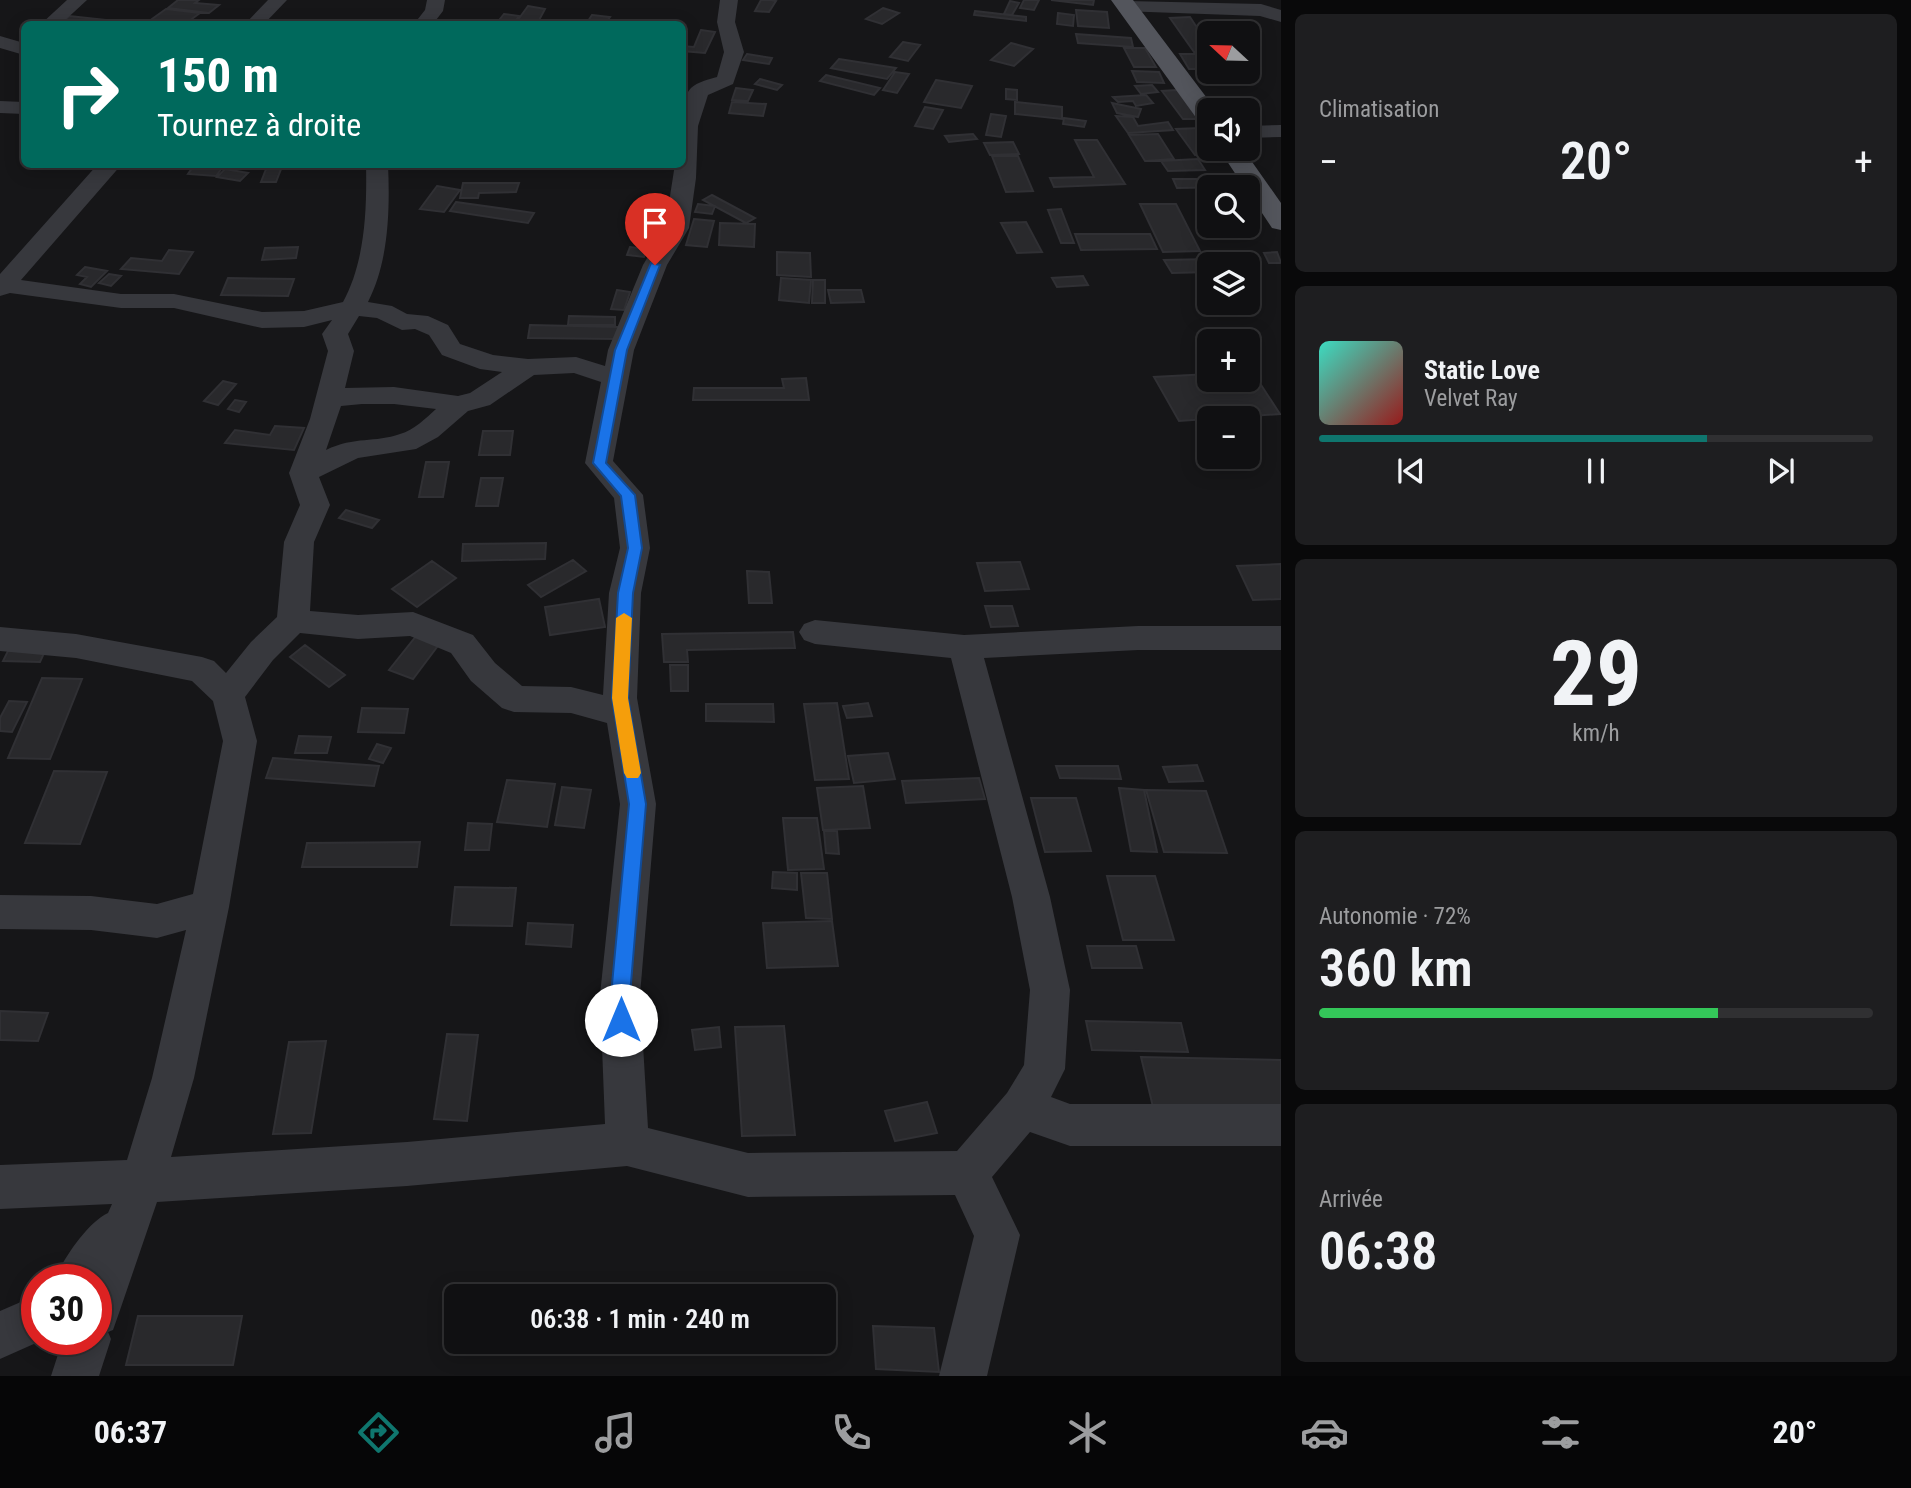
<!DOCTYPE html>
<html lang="fr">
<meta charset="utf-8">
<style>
:root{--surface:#101012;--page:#1e1e20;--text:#f1f3f6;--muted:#9c9d9f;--line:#303032;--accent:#0f766e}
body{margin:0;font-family:"Roboto Condensed",sans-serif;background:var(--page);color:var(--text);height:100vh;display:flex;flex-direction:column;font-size:26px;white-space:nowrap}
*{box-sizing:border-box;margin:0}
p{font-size:23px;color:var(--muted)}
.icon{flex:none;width:38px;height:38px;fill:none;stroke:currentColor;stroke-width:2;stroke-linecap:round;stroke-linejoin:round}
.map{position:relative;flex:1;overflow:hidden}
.panel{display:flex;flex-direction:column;gap:14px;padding:14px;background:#09090a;width:630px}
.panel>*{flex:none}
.hud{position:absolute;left:21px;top:21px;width:665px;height:147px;border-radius:10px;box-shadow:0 4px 18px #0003,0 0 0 2px var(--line);background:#00695c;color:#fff;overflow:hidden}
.needle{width:46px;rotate:292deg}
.tools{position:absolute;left:1197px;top:21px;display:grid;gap:14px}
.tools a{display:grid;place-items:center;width:63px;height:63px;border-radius:10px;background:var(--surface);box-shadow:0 4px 18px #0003,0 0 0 2px var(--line);font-size:35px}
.speed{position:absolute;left:21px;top:1264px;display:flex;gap:14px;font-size:35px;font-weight:700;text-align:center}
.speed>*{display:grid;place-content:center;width:91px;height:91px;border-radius:50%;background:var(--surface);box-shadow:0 4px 18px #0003,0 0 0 2px var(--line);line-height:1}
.speed .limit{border:10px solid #d22;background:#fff;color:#111}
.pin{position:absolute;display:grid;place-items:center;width:60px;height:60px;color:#fff;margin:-72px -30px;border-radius:50% 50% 50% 0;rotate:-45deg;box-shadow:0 0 7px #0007}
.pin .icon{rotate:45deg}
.me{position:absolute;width:77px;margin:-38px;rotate:0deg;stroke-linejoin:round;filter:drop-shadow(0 0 5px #0008)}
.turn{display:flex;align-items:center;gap:24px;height:147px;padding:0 21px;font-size:32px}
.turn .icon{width:91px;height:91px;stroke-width:2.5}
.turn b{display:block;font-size:49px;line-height:60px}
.big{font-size:52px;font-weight:600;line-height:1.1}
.panel .tile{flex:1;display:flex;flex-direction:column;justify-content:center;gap:10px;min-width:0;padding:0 24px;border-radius:10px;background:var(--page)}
.panel .dial{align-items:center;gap:0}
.dial b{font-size:91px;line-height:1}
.song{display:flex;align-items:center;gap:21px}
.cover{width:84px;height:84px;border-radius:10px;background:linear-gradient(135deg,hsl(170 70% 55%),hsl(0 70% 35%))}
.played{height:7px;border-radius:4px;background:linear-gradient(90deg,var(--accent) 70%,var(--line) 70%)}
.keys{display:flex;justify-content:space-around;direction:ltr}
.heat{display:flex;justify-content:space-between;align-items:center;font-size:38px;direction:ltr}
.charge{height:10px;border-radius:5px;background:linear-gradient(90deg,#34c759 72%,var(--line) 0)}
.trip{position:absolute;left:444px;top:1284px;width:392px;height:70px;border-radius:10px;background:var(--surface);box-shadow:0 4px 18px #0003,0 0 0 2px var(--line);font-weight:600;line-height:70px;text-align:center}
.menu{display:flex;height:112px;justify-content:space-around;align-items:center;background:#060607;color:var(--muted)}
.menu .icon{width:49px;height:49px}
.menu .on{color:var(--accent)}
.menu b{font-size:32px;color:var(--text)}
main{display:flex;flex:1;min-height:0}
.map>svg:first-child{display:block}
.building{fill:#29292c;stroke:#303034;stroke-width:2}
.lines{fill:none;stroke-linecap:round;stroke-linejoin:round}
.minor{fill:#37383d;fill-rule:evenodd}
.major{fill:#53555c;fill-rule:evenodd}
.route{fill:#1a73e8;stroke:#114b97;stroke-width:2}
.slow{fill:#f59e0b}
</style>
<main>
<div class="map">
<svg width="1281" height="1376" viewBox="0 0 1281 1376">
<rect width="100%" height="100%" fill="#161618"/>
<path class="building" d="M178 0H199L195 3 219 5 209 13 168 8Z
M761 0H771L776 1 769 12 755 11Z
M1024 0H1039L1034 10 1020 8Z
M1051 0H1094L1093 5Z
M1010 1 1019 3 1012 15 1004 14Z
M528 6 545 9 537 24H515Z
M883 8 899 13 882 24 866 19Z
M166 9 200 13 185 24H145Z
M1076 10 1107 12 1109 28 1078 26Z
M975 11 1026 17V21L974 15Z
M1058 13 1074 15 1073 26 1057 24Z
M504 14 519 16 513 24H496Z
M592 15 610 17 605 24H586Z
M69 16 106 20 101 24 63 22Z
M1190 17 1209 46V52H1194L1170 18Z
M701 30 715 32 705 53 682 51V46L694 47Z
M1076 34 1131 38 1133 47 1078 43Z
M903 42 920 45 908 61 890 57Z
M1011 43 1033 49 1014 66 991 60Z
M1124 48H1145L1156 67H1134Z
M747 54 772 58 769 64 743 60Z
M1180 54H1196L1206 69H1189Z
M839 59 896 68 887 79 831 68Z
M1198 70 1215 72 1225 85H1208Z
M1132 71 1159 72 1164 83 1137 82Z
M895 72 909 74 897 93 883 90Z
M826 75 880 88 874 95 820 81Z
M760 79 782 85 777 90 755 84Z
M936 80 972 86 961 108 924 102Z
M1152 85 1158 92 1141 94 1135 86Z
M736 88 753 90 748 101 732 100Z
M1006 89 1017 90V100L1006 99Z
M1177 90 1198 119H1183L1162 91Z
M1146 95 1153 103 1136 106 1133 101 1118 102 1113 97Z
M732 102 766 104 763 116 729 113Z
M1015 102 1062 107V119L1015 114Z
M1112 103 1141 109 1138 117 1117 113Z
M925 107 943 110 933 129 915 126Z
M991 114 1006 116 1001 137 986 135Z
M1116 116 1133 117 1138 126 1168 122 1173 130 1128 133Z
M1064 118 1086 121 1084 127 1063 124Z
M1201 128 1209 138V149H1217L1221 154 1195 155 1176 129Z
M973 134 977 139 949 142 945 136Z
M1158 134 1174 159 1145 161 1129 135Z
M1075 140H1097L1125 184 1054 187 1050 178 1094 177Z
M1013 142 1019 154 990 155 984 143Z
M992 156H1018L1033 191 1006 192Z
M1198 159 1205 170 1168 171 1161 161Z
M195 164H225L216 176 188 174Z
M268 164H283L276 182H261Z
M225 169 248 173 240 181 217 177Z
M1173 179H1228L1234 187 1177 188Z
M463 183H519L516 192 479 193 478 198H460Z
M437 186 460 190 444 212 420 209Z
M712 195 755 218 746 223 703 200Z
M456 202 534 213 528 223 450 211Z
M698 204 715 206 712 214 695 212Z
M1140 204H1176L1200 251 1163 252Z
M1061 209 1074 243H1061L1048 210Z
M694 219 714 221 707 247 686 245Z
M1026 222 1042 252 1017 253 1001 223Z
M720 223 755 224 754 247 719 245Z
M1075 234H1150L1157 249 1081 250Z
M298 247 296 258 262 260 265 248Z
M630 247 646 249 644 257 627 255Z
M169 250 193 252 179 274 121 269 131 258 162 261Z
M777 252 810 253 811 277 777 275Z
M1277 252 1281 263H1269L1264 253Z
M1211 259 1214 264H1209V272L1172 273 1164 260Z
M85 267 107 271 91 287 80 284 87 277 77 275Z
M109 274 121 276 111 286 99 283Z
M1083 276 1088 285 1057 287 1052 278Z
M228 278 294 279 288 296 221 295Z
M781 278 811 280 809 303 779 300Z
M813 280H825V303H812Z
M617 290 630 292 624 310 611 309Z
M828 290H861L864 302 831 303Z
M569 316 615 317V325H568Z
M530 325 619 327 618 339 528 338Z
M1248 371H1252L1280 414 1179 421 1154 377 1209 374V380H1248Z
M806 378 809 400H693L694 388H784L782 379Z
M223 381 236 384 218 405 204 401Z
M235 400 246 402 239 412 228 409Z
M275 426 304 428 294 450 225 443 235 430 270 435Z
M483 431H513L510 455H479Z
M426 462H449L443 497H419Z
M481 478H503L498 506H476Z
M346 510 379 520 372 528 339 518Z
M546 543 545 559 462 561 463 544Z
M573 560 586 571 541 597 528 585Z
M432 561 456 578 417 607 392 589Z
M1020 562 1029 589 985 591 977 563Z
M1281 564V599L1253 600 1237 566Z
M747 571 769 572 772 603H749Z
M599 599 605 627 550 635 545 607Z
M985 606H1012L1018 626 991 627Z
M793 632 795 648 687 650 688 662H664L662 634Z
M417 635 440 643 413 679 389 670Z
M305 645 345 675 329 687 290 657Z
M10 647 46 649 40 662 3 661Z
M670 665H688V691H671Z
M42 678 82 679 50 759 8 758Z
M9 701 27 702 12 732 0 731V718Z
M837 703 849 779 815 780 804 704Z
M868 703 872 716 847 718 843 706Z
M706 704H773L774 722 706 721Z
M362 708 408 709 404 733 358 732Z
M299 736 331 737 327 753H295Z
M377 744 391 748 383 763 369 759Z
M888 753 895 779 854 783 848 756Z
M273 758 379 766 374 786 266 778Z
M1197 765 1203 781 1169 782 1163 767Z
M1056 766H1118L1121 779 1060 778Z
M54 771 107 772 80 844 25 843Z
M979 778 985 799 906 803 902 781Z
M507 780 555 784 547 827 497 822Z
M863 786 870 828 823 830 817 788Z
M562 787 591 790 584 828 555 825Z
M1119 788 1144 790 1157 852 1131 851Z
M1146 790 1206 791 1227 853 1164 852Z
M1031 798H1076L1091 851 1045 852Z
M783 818H817L824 869 788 870Z
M468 823 492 824 489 850H465Z
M824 831H837L839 854 826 853Z
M420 842 417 867H302L307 843Z
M773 872 797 873V890L772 888Z
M801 873H827L832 919 806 918Z
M1107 876H1155L1174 940H1123Z
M455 887 516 888 512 926 451 925Z
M832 921 838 966 767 968 763 923Z
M528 923 573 925 571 947 526 944Z
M1087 946H1136L1142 968H1092Z
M0 1011 48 1013 38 1041 0 1040Z
M1086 1021 1181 1023 1188 1052 1092 1050Z
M784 1026 795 1135 742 1136 735 1027Z
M719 1027 721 1047 695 1050 692 1030Z
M447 1034 478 1035 467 1121 434 1119Z
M326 1041 311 1133 273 1134 289 1042Z
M1141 1057 1281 1060V1115L1154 1111Z
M927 1102 937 1133 895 1141 885 1111Z
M138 1316H242L233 1365H126Z
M873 1326 934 1328 939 1372 876 1369Z"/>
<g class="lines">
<path class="minor" d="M67 0H87L61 24H41Z
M268 0H287L264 24H245Z
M427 0H445L443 11 433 24H414L425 10Z
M720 0H738L735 22 744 52 733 84 708 95 698 126 696 178 689 228 667 265 634 350 613 461 643 495 650 548 641 593 637 698 656 804 640 995 648 1128 748 1153 957 1151 1007 1093 1024 1065 1030 990 1012 897 951 658 815 644 804 640 799 632 804 624 815 620 964 635 1138 626H1281V650H1138L984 658 1050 897 1070 990 1065 1069 1051 1097 1070 1104H1281V1146H1070L1030 1132 992 1177 1020 1235 987 1376H939L974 1236 955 1195 748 1197 627 1166 407 1186 157 1202 119 1313 113 1330 108 1332 111 1339 99 1376H51L63 1339H96V1279H55C63 1259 88 1222 108 1213L112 1204 0 1209V1165L127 1160 152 1078 186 930 157 938 91 930 0 929V895L91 896 157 904 193 894 223 741 213 701 192 681 76 658 0 651V627L76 634 202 657 214 661 226 673 251 642 277 617 284 542 300 505 289 473 310 419 328 351 322 334 332 320 304 327 262 328 174 308H121L10 293 0 296V274L98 164H122L21 280 121 294H174L262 312 304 311 343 302C365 262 367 210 366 164H388C390 209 389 261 368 302L392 306 407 314 428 316 448 325 460 344 493 355 528 359 576 357 605 366 608 350 643 265 665 228 675 164H682C682 146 678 101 691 88 697 82 710 79 717 77L724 52 717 22ZM359 316 377 318 402 330 415 329 429 335 442 355 480 369 502 372 470 393 458 396 394 387 345 388 354 351 348 334ZM574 373 601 382 585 463 614 498 620 548 609 593 603 695 571 687 522 686 495 663 473 635 413 612 358 615 310 611 314 542 330 505 319 477 358 458 416 449 438 437 468 411 490 405 534 375ZM362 404H394L436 409C426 418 414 430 400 434 375 443 355 436 326 450L341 406ZM300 633 358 639 410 636 451 653 471 681 502 708 514 712 571 713 607 723 620 804 600 995 605 1124 407 1142 171 1157 194 1078 229 907 257 741 245 697 273 660Z
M1127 1 1261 4 1281 10V22L1260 16 1121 11 1118 7Z
M0 36 24 43V55L0 48Z
M0 101 24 102V114L0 113Z
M1281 125V137L1248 138V126Z
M37 1295V1339H45L0 1359V1311Z"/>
<path class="major" d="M1111 0H1133L1216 110H1209V125L1200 123Z
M1219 149H1243L1281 203V230L1272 228 1248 192V187H1244Z"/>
</g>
<path class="route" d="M651 263 660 265 627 350 606 463 635 495 642 548 633 593 628 698 646 804 630 995 631 1020 628 1026 621 1029 615 1026 611 995 629 804 612 698 618 593 628 548 621 496 593 463 615 350Z"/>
<path class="slow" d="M624 613 632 618 628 698 641 773 638 778H627L624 773 612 698 616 618Z"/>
</svg>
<div class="tools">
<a><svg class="needle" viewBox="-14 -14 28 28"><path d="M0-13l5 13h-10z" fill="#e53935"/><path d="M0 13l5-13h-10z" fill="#9c9d9f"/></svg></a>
<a><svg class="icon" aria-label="sound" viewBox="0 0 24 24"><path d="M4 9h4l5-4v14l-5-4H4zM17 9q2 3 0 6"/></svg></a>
<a><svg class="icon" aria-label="search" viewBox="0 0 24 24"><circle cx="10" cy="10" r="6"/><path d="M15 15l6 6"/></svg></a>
<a><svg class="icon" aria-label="layers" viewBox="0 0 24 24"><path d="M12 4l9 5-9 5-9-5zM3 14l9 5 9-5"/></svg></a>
<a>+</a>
<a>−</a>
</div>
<div class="speed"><div class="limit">30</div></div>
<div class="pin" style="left:655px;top:265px;background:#d93025"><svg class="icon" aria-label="arrive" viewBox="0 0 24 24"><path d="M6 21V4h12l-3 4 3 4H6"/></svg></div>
<svg class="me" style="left:621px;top:1020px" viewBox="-20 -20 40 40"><circle r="19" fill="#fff"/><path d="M0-13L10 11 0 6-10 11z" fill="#1a73e8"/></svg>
<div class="trip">06:38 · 1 min · 240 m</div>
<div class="hud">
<div class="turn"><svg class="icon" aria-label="right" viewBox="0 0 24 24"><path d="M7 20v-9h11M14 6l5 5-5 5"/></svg><div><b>150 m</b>Tournez à droite</div></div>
</div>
</div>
<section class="panel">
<div class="tile"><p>Climatisation</p>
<div class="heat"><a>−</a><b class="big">20°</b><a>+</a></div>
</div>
<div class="tile">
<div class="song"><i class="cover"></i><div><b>Static Love</b><p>Velvet Ray</p></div></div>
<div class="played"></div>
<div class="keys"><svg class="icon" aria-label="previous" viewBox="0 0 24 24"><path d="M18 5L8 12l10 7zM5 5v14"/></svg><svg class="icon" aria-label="pause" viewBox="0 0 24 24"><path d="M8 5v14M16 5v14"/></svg><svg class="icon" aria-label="next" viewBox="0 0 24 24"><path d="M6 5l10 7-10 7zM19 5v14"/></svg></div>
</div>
<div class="tile dial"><b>29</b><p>km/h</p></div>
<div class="tile"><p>Autonomie · 72%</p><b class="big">360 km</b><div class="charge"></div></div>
<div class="tile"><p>Arrivée</p><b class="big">06:38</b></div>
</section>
</main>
<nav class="menu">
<b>06:37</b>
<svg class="icon on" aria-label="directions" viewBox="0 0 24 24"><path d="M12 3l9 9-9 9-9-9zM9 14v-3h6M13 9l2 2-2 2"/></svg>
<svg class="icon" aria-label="music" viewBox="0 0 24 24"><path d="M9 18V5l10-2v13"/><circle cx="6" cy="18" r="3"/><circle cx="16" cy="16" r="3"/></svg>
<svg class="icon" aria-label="phone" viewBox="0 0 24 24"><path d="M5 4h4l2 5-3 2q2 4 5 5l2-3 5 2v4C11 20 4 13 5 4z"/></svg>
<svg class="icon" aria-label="climate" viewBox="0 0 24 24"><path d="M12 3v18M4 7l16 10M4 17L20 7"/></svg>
<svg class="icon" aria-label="car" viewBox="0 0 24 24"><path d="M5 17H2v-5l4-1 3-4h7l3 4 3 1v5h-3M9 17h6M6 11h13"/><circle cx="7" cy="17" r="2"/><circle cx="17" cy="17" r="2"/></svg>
<svg class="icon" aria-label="filters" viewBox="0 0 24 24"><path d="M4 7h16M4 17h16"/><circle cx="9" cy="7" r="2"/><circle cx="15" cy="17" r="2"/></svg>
<b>20°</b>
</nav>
